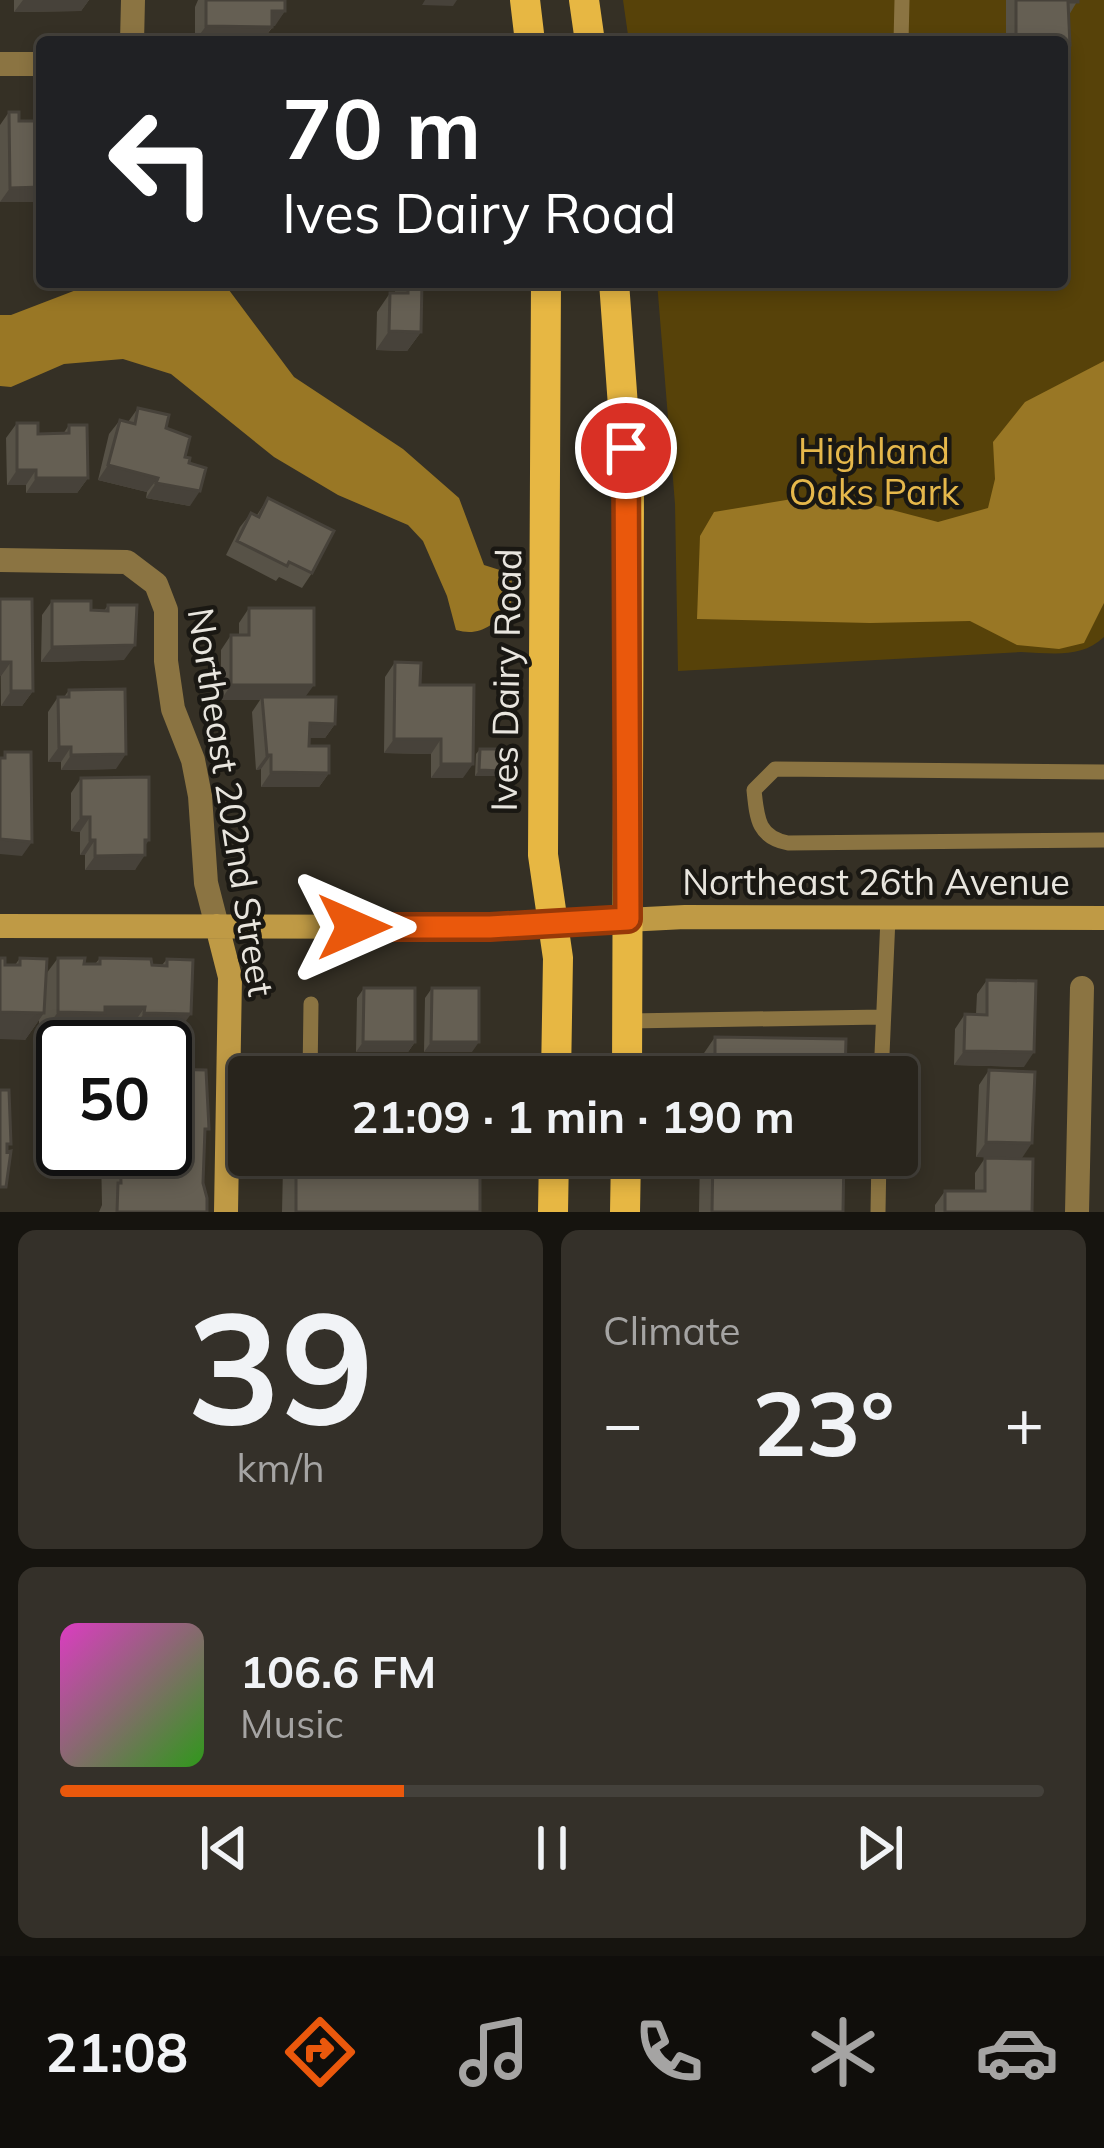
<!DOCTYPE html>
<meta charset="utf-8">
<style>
:root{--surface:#28241c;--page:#343029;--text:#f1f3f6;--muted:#a5a4a3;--line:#44413b;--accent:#ea580c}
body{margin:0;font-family:Mulish,sans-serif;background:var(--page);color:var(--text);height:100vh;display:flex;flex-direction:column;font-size:45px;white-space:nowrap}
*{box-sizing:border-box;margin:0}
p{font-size:39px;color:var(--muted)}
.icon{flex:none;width:66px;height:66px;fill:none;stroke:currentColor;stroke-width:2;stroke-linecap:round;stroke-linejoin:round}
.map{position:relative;height:1212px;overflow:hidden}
.drawer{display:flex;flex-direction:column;gap:18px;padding:18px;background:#16140f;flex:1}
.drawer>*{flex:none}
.banner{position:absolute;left:36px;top:36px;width:1032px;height:252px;border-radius:12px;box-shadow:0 6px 18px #0003,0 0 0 3px var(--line);background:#202124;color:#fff;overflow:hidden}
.speed{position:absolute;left:36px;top:1020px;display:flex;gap:24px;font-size:60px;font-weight:700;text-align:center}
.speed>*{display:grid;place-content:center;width:156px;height:156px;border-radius:50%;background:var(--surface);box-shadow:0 6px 18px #0003,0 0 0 3px var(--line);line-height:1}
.speed .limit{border:6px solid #111;border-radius:18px;background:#fff;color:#111}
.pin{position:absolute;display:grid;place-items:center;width:102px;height:102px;color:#fff;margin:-51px;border:6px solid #fff;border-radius:50%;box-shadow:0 3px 12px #0007}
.me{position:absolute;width:132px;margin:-66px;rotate:90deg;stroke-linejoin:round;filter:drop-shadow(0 0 9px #0008)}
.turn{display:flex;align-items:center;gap:42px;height:252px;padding:0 48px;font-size:54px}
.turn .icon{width:156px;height:156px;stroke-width:2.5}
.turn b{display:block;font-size:84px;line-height:102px}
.big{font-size:90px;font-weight:700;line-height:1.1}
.drawer .widget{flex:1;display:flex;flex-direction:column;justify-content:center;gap:18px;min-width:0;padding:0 42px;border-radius:18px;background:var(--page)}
.drawer .dial{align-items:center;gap:0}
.dial b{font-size:156px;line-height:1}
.song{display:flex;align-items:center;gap:36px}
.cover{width:144px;height:144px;border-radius:18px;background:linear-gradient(135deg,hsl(310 70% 55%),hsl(110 70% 35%))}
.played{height:12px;border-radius:6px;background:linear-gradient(90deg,var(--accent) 35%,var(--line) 35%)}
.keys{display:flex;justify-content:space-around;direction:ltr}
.heat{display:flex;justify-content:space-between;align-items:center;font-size:66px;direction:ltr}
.drawer .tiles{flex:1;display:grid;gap:18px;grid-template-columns:1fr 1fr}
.widget:last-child{grid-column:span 2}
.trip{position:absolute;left:228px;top:1056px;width:690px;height:120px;border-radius:12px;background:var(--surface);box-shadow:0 6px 18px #0003,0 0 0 3px var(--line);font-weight:700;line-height:120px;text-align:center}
.tabs{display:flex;height:192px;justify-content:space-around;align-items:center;background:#100e0b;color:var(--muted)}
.tabs .icon{width:84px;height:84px}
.tabs .current{color:var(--accent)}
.tabs b{font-size:54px;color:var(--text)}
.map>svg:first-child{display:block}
.green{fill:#574209}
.water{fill:#997725}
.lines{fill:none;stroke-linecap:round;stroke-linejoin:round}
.lane{stroke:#8b7442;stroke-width:15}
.street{stroke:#8b7442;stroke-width:24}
.secondary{stroke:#bf9a45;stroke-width:24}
.primary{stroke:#e7b743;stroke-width:30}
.wall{fill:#575247}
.shaded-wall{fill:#47423a}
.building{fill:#655f53;stroke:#47423a;stroke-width:3}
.route-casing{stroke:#983908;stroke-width:30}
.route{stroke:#ea580c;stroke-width:21}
.labels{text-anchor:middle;stroke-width:9;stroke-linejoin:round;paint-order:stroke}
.park-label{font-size:36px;fill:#e6b84b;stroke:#1a1813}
.street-label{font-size:36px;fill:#e8e5de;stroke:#1a1813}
</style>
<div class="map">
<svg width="1104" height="1212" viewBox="0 0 1104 1212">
<rect width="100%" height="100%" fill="#353025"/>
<path class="green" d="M623 0H1104V637C1081 659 1051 653 1021 652L678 671 675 504 657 282H1062V42H629Z"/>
<path class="water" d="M97 282H223L294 377 403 449 459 498 484 565 512 574 511 608C493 624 481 637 456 630L447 596 423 541 408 525 338 495 274 457 171 374 123 359 64 364 11 387 0 386V315H11Z
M1104 361V603L1084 643 1059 649 1017 645 970 621 870 623 697 619 700 536 714 512 798 498 877 506 938 522 988 508 995 479 993 442 1025 402Z"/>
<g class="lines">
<path class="lane" d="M901 42 902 0
M1104 772 775 769 754 790C757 819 758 837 788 843L1104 840
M628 1021 882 1017
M310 1077 311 1004
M881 1077 888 918
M228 1129 249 1130
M878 1212 879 1155"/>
<path class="street" d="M132 42 133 0
M0 64H42
M0 560 127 562 156 584 166 610V661L173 709 193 760 200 796 206 883 217 926
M1077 1212 1082 988"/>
<path class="secondary" d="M0 926 490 927 685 917 1104 918
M217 926 230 977 226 1212"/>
<path class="primary" d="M525 0 530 42
M584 0 590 42
M546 282 543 855 558 958 556 1077
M614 282 629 489 627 1077
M553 1212 554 1155
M625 1212 626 1155"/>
</g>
<path class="wall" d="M14 0H89L81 11 14 12Z
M198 0H285V11L262 41H195V7Z
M1006 0H1078L1069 15 1070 45 1062 57V42H1006Z
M9 112 19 121H39L42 117V202H0V125Z
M381 282H490L466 283 460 291H421V332L407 351 376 350 377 312 390 293H395V286H381Z
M138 408 166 428 189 463 190 506 146 498 147 492 98 480 109 434 120 420 128 422Z
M17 423 38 434H63L69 425 88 478 77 493H26V485H7L6 438Z
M268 498 312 573 302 588 279 577 276 581 226 555 240 527 251 513 257 515Z
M0 599 33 691 22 706H1Z
M52 601 91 610 104 611 108 605 124 660 41 662 42 615Z
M249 608 305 697 335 724 325 738H309V746L329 773 319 787H261V769L256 770 252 712 260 700H221V650L231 635H239V623Z
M395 662 420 685 463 778H431V754L384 753 385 677Z
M69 690 116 769 61 770V762H48V712L58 697H64Z
M480 749 499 776H475L476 754Z
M81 778 145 846 135 870H85V855H80V832L71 831V793Z
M20 958 46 974 58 958 84 964H95L100 958 162 965 167 959 172 1040H126V1034H90L86 1039 39 1038V1020L25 1040 5 965H15Z
M987 980 1024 1067 954 1065 955 1029 965 1014H976L977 994Z
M364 988 415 1042 408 1052H356L357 998Z
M432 988 472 1052H424L425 998Z
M715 1037 845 1077H702V1056Z
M989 1070 1022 1158 976 1157 979 1085Z
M204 1135 203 1183 207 1212H99L102 1205 101 1154H86V1149H165Z
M291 1155H480V1212H282L283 1167Z
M700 1155H844L843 1212H699Z
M985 1158 1032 1212H935V1205L945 1191H975V1173Z"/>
<path class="shaded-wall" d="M23 0H89L81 11 14 12Z
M425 0H457L453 6 422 5Z
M272 11H285L275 26H262Z
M206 26 272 27 262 41H195Z
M42 187V202H0L10 188Z
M384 282H398L395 286H381Z
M414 282H490L466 283 460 291 408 290Z
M389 331 421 332 407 351 376 350Z
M108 465 158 478 147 492 98 480Z
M17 470H36L26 485H7Z
M36 478H88L77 493H26Z
M156 483 200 491 190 506 146 498Z
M135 645 124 660 41 662 52 647Z
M0 662H11L1 676H0Z
M231 685H314L303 700 262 697 260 700H221Z
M11 691H33L22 706H1Z
M310 723 335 724 325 738H299Z
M394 739H441L431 754 384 753Z
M59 747H71L61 762H48Z
M126 754 116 769 61 770 71 755Z
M267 755H271L261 769 256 770Z
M441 764H473L463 778H431Z
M479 770 503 771 499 776H475Z
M271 772 329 773 319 787H261Z
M81 817H90L80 832 71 831Z
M0 839 32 842 22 856 0 854Z
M90 840H95L85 855H80Z
M145 840H149L139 855H145L135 870H85L95 856Z
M105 1007H145L126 1034H90L86 1039 39 1038 58 1012Z
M0 1012 44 1013 25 1040 0 1039Z
M144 1013 191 1014 172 1040H126Z
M363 1042H415L408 1052H356Z
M431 1042H479L472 1052H424Z
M964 1051 1034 1052 1024 1067 954 1065Z
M986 1142 1032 1143 1022 1158 976 1157Z
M90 1149H104L101 1154H86Z"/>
<path class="building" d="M206 0H285V11H272V27L206 26Z
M1016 0H1078V2H1068L1070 45H1062V42H1016Z
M9 112H19V121H42V187L10 188Z
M408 282H422L421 332 389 331 390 293H408Z
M138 408 169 415 166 428 190 437 185 457 190 458 189 463 206 468 200 491 156 483 158 478 108 465 120 420 135 424Z
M17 423H38V434L69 433V425H87L88 478H36V470H17Z
M268 498 334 531 312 573 289 562 287 566 237 541 251 513 259 517Z
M0 599H32L33 691H11V662H0Z
M52 601H91V610L108 611V605H137L135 645 52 647Z
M249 608H314V685H231V635H249Z
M395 662 421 663 420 685H474L473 764H441V739H394Z
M125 689 126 754 71 755V747H59L58 697H69V690Z
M262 697H336L335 724 310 723 309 746H329V773L271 772V755H267Z
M480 749H503V771L479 770Z
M5 752H31L32 842 0 839V758H5Z
M149 777V840H145V855L95 856V840H90V817H81V778Z
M0 958H5V965H20V958L47 959 44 1013 0 1012Z
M58 958H85L84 964H100V958L151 959 152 965 167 966V959L193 960 191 1014 144 1013 145 1007H105V1013L58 1012Z
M987 980 1036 981 1034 1052 964 1051 965 1014 987 1015Z
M364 988H415V1042H363Z
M432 988H479V1042H431Z
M715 1037 846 1039 845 1077H715Z
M165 1069 206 1070 209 1129H205L203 1183 207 1198V1212H117L118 1183H121L120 1149H165Z
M989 1070 1035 1072 1032 1143 986 1142Z
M441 1074 479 1075V1077H441Z
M392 1075H425V1077H392Z
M0 1090H9L11 1144H7V1152L11 1151 6 1187H0Z
M296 1155H480V1212H296Z
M713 1155H844L843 1212H712Z
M985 1158 1033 1159 1032 1212H945V1191H985Z"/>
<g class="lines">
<defs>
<path id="route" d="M354 927H490L628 919 626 448"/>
</defs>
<use href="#route" class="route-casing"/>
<use href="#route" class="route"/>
</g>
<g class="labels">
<g class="park-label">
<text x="874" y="464">Highland<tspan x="874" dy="41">Oaks Park</tspan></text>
</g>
<g class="street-label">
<text transform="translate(506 680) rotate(-89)" y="13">Ives Dairy Road</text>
<text transform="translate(231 802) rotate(81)" y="13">Northeast 202nd Street</text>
<text x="876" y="895">Northeast 26th Avenue</text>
</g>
</g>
</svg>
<div class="speed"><div class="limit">50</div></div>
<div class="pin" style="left:626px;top:448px;background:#d93025"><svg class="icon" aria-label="arrive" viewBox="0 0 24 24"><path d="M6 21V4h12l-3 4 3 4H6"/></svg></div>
<svg class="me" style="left:354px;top:927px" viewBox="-20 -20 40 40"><path d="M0-17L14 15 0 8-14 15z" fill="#ea580c" stroke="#fff" stroke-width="4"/></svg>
<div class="trip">21:09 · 1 min · 190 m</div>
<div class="banner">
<div class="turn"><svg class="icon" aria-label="left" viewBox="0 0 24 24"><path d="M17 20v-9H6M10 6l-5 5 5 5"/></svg><div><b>70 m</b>Ives Dairy Road</div></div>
</div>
</div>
<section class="drawer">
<div class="tiles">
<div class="widget dial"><b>39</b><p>km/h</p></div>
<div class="widget"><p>Climate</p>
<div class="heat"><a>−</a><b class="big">23°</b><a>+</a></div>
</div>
<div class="widget">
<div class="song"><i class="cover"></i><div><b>106.6 FM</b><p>Music</p></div></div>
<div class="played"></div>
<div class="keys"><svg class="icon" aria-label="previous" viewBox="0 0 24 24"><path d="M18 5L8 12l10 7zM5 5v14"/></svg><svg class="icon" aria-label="pause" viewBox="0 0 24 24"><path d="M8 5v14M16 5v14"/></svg><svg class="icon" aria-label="next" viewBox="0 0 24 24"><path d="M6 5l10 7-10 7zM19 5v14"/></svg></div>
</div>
</div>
</section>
<nav class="tabs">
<b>21:08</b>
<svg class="icon current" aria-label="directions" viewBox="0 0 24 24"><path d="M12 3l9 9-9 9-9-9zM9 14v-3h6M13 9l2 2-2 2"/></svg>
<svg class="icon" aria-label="music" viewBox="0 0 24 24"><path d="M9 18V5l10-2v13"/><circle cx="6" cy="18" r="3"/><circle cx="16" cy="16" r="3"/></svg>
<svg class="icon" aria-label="phone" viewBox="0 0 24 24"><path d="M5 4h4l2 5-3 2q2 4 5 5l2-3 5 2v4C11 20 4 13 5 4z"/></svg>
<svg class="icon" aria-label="climate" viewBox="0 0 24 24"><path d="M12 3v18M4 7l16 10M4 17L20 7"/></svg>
<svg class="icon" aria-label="car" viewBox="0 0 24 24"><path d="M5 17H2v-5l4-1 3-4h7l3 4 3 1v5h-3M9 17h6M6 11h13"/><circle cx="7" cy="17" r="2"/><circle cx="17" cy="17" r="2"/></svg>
</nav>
